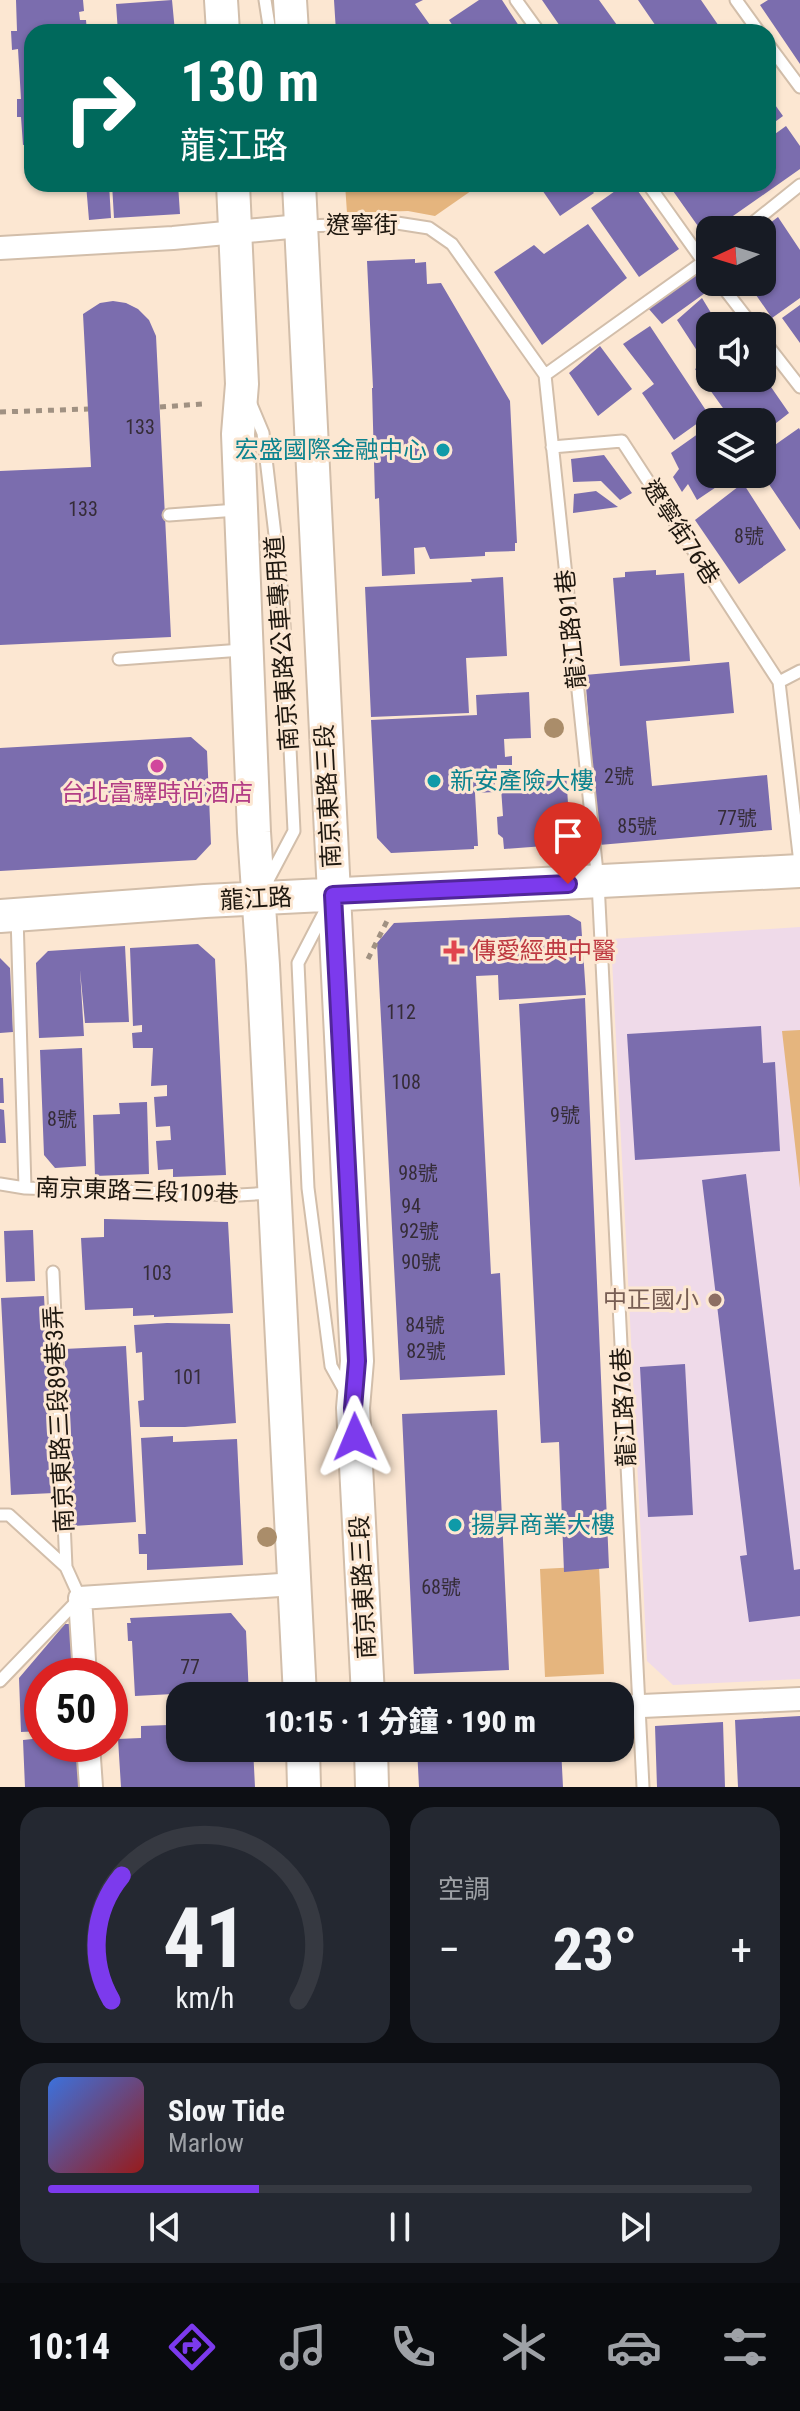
<!DOCTYPE html>
<html lang="zh-TW">
<meta charset="utf-8">
<style>
:root{--surface:#171b24;--page:#242831;--text:#f1f3f6;--muted:#9ea1a6;--line:#363941;--accent:#7c3aed}
body{margin:0;font-family:"Roboto Condensed","Noto Sans TC",sans-serif;background:var(--page);color:var(--text);height:100vh;display:flex;flex-direction:column;font-size:30px;white-space:nowrap}
*{box-sizing:border-box;margin:0}
p{font-size:26px;color:var(--muted)}
.icon{flex:none;width:44px;height:44px;fill:none;stroke:currentColor;stroke-width:2;stroke-linecap:round;stroke-linejoin:round}
.map{position:relative;height:1787px;overflow:hidden}
.details{display:flex;flex-direction:column;gap:20px;padding:20px;background:#0d0f14;flex:1}
.details>*{flex:none}
.banner{position:absolute;left:24px;top:24px;width:752px;height:168px;border-radius:24px;box-shadow:0 2px 6px #0004;background:#00695c;color:#fff;overflow:hidden}
.needle{width:52px;rotate:266deg}
.buttons{position:absolute;left:696px;top:216px;display:grid;gap:16px}
.buttons a{display:grid;place-items:center;width:80px;height:80px;border-radius:16px;background:var(--surface);box-shadow:0 2px 6px #0004;font-size:40px}
.speed{position:absolute;left:24px;top:1658px;display:flex;gap:16px;font-size:40px;font-weight:700;text-align:center}
.speed>*{display:grid;place-content:center;width:104px;height:104px;border-radius:50%;background:var(--surface);box-shadow:0 2px 6px #0004;line-height:1}
.speed .limit{border:12px solid #d22;background:#fff;color:#111}
.pin{position:absolute;display:grid;place-items:center;width:68px;height:68px;color:#fff;margin:-82px -34px;border-radius:50% 50% 50% 0;rotate:-45deg;box-shadow:0 0 8px #0007}
.pin .icon{rotate:45deg}
.me{position:absolute;width:88px;margin:-44px;rotate:359deg;stroke-linejoin:round;filter:drop-shadow(0 0 6px #0008)}
.turn{display:flex;align-items:center;gap:28px;height:168px;padding:0 24px;font-size:36px}
.turn .icon{width:104px;height:104px;stroke-width:2.5}
.turn b{display:block;font-size:56px;line-height:68px}
.big{font-size:60px;font-weight:800;line-height:1.1}
.details .widget{flex:1;display:flex;flex-direction:column;justify-content:center;gap:12px;min-width:0;padding:0 28px;border-radius:24px;background:var(--page)}
.details .dial{align-items:center;gap:0}
.dial svg{height:208px;overflow:visible;fill:none;stroke:var(--line);stroke-width:7;stroke-linecap:round;text-anchor:middle}
.dial text{fill:var(--text);stroke:none}
.song{display:flex;align-items:center;gap:24px}
.cover{width:96px;height:96px;border-radius:12px;background:linear-gradient(135deg,hsl(220 70% 55%),hsl(0 70% 35%))}
.played{height:8px;border-radius:4px;background:linear-gradient(90deg,var(--accent) 30%,var(--line) 30%)}
.keys{display:flex;justify-content:space-around;direction:ltr}
.heat{display:flex;justify-content:space-between;align-items:center;font-size:44px;direction:ltr}
.details .tiles{flex:1;display:grid;gap:20px;grid-template-columns:1fr 1fr}
.widget:last-child{grid-column:span 2}
.trip{position:absolute;left:166px;top:1682px;width:468px;height:80px;border-radius:24px;background:var(--surface);box-shadow:0 2px 6px #0004;font-weight:800;line-height:80px;text-align:center}
.menu{display:flex;height:128px;justify-content:space-around;align-items:center;background:#090b0e;color:var(--muted)}
.menu .icon{width:56px;height:56px}
.menu .selected{color:var(--accent)}
.menu b{font-size:36px;color:var(--text)}
.map>svg:first-child{display:block}
.education{fill:#efdae9}
.green{fill:#e5b57e}
.building{fill:#7b6dae}
.lines{fill:none;stroke-linecap:round;stroke-linejoin:round}
.lane-casing{stroke:#d2beaa;stroke-width:15}
.street-casing{stroke:#d2beaa;stroke-width:26}
.secondary-casing{stroke:#d2beaa;stroke-width:36}
.path{stroke:#a09182;stroke-width:5;stroke-dasharray:6 6;stroke-linecap:butt}
.lane{stroke:#fff;stroke-width:11}
.street{stroke:#fff;stroke-width:22}
.secondary{stroke:#fff;stroke-width:32}
.tree{fill:#aa8d6a}
.route-casing{stroke:#51269a;stroke-width:20}
.route{stroke:#7c3aed;stroke-width:14}
.culture-dot{fill:#0f9aa8;stroke:#fce7d2;stroke-width:3}
.hotel-dot{fill:#d1479c;stroke:#fce7d2;stroke-width:3}
.health-dot{fill:#e0444e;stroke:#fce7d2;stroke-width:3}
.education-dot{fill:#8d6e63;stroke:#fce7d2;stroke-width:3}
.labels{text-anchor:middle;stroke-width:6;stroke-linejoin:round;paint-order:stroke}
.number-label{font-size:20px;fill:#352c37}
.street-label{font-size:24px;fill:#1e170f;stroke:#fce7d2}
.culture-label{font-size:24px;fill:#0d838f;stroke:#fce7d2;text-anchor:start}
.hotel-label{font-size:24px;fill:#b23c85;stroke:#fce7d2}
.health-label{font-size:24px;fill:#be3a42;stroke:#fce7d2;text-anchor:start}
.education-label{font-size:24px;fill:#785e54;stroke:#fce7d2;text-anchor:end}
</style>
<div class="map">
<svg width="800" height="1787" viewBox="0 0 800 1787">
<rect width="100%" height="100%" fill="#fce7d2"/>
<path class="education" d="M800 927V1679L673 1685 647 1661 611 939Z"/>
<path class="green" d="M345 184H481L435 216 408 211 347 213Z
M800 1030V1188L782 1031Z
M599 1566 604 1674 545 1677 540 1569Z"/>
<path class="building" d="M16 0H83L84 11 79 12 80 20H86L87 32H32V144L23 145 21 117H17V99H21L18 49 12 50 11 31H17Z
M172 0 175 32H118L116 4Z
M334 0H423L415 4 435 32H336Z
M479 0H502L521 29 517 32H457L449 20Z
M542 0H599L622 32H564Z
M638 0H701L723 32H660Z
M768 0H800V64L760 5Z
M768 95 783 116 768 127Z
M786 126 800 146V169L713 230H710L705 236 668 184H768V139Z
M86 184H109L111 218 89 220Z
M112 184H178L180 214 114 218Z
M538 184H586L594 193 560 216Z
M625 184H633L679 249 639 277 591 208Z
M778 217 800 250V298L772 318 747 282H762V229Z
M588 224 627 278 542 345 494 272 534 245 544 254Z
M415 259V263L426 262 427 284 441 283 510 401 517 543H515V551L485 552V556L430 559 425 547 414 548 415 574 382 576 379 498 375 499 372 388H373L367 261Z
M698 271 712 288 662 324 648 308Z
M702 298 719 326H710V378H762V374L789 413 762 434V422H733L695 369 705 363 677 320Z
M113 301 126 303 138 309 149 320 156 336 171 637 0 645V471L91 467 83 314 100 303Z
M800 305V343L782 318Z
M650 326 709 415 674 440 642 393 654 384 623 344Z
M600 346 632 389 598 416 569 373Z
M799 428 800 430V530L762 474V454Z
M702 431 710 443V474H729L731 477 697 500 688 484 682 492 673 477 679 469 671 453Z
M604 455 632 493 620 500 601 481 573 482 571 459Z
M743 483 786 550 739 584 695 520Z
M596 491 618 507 573 513 574 494Z
M656 570V575L684 573 690 661 620 666 613 578 625 577V572Z
M503 577 507 656 466 658 469 713 371 717 365 587 472 582 471 579Z
M729 662 734 713 646 721 652 786 767 775 772 830 599 845 585 675Z
M529 692 531 738 504 739 505 757 512 756V765H497V770H494L495 792 475 793 478 846H474V849L391 853 377 838 371 720 477 715 476 695Z
M191 737 207 751 211 844 196 860 0 871V748Z
M523 773V776L566 773 570 834 558 845 504 849 503 838 498 834 497 817 503 816 500 774Z
M569 915 581 922 586 995 499 1000 498 975 476 976 491 1274 500 1273 505 1375 400 1380 377 943 394 923Z
M198 944 215 959 226 1175 173 1177V1169L158 1170 157 1156 156 1141 171 1140 170 1126 156 1127 154 1097 167 1096V1085L151 1086 153 1048H133L132 1033 142 1032V1025L133 1026 130 948Z
M125 946 129 1022 85 1023 80 970 84 1036 39 1038 36 963 48 951Z
M0 958 10 968 13 1032 0 1033Z
M585 998 609 1568 564 1572 559 1442 541 1443 519 1004Z
M761 1026 763 1063 775 1062 780 1151 635 1160 627 1034Z
M82 1048 86 1166 55 1168 44 1155 40 1050Z
M0 1078H3L4 1103H0Z
M147 1102 149 1174 95 1176 93 1115 120 1114 119 1103Z
M0 1109 4 1110 6 1143H0Z
M746 1174 794 1570 800 1569V1616L749 1622 740 1556 747 1555 702 1180Z
M104 1219 228 1222 233 1313 154 1317V1315L133 1316V1308L85 1310 81 1238 104 1237Z
M33 1230 35 1281 6 1282 4 1231Z
M44 1296 54 1493 11 1495 1 1298Z
M167 1323 230 1324 236 1423 185 1427H140L138 1401 144 1400 142 1352 136 1353 134 1325Z
M126 1346 136 1522 73 1526 71 1498H67L65 1450H67L66 1424 68 1423 64 1349Z
M685 1364 693 1515 648 1517 640 1367Z
M497 1410 509 1670 414 1674 402 1414Z
M173 1436V1442L237 1439 243 1565 147 1570V1554H139L138 1534H146L141 1438Z
M231 1613 246 1631 249 1696H193L192 1693 135 1696 132 1641H128L127 1623H131L130 1618Z
M65 1624H74L76 1676H42V1731L21 1732 19 1678Z
M800 1716V1787H738L735 1720Z
M723 1722 725 1787H657L655 1726Z
M169 1725 170 1736 180 1735V1748H253L255 1787H121L118 1739 141 1738V1726Z
M42 1738V1744H79V1787H25L23 1740Z
M417 1748H561L563 1787H419Z"/>
<g class="lines">
<defs>
<path id="lane" d="M265 0 270 32
M516 0 539 32
M736 0 759 32
M768 44 800 87
M648 184 710 271
M305 226 397 223 429 228 452 244 545 375 710 257
M744 230 800 185
M719 282 753 326
M762 338 800 387
M545 375 598 882 643 1787
M250 402 263 433 283 603 294 831 267 882
M552 447 622 441 779 682 800 863
M169 515 237 510
M119 659 242 650
M779 682 800 671
M325 911 298 963 308 1188 331 1366 346 1393
M17 916 25 1188
M0 1184 25 1188 239 1195 271 1193
M53 1272 66 1567
M0 1515H9L66 1567 80 1598 0 1681"/>
<path id="street" d="M0 248 173 238 300 226
M85 1676 80 1598 295 1584
M620 1707 800 1699
M88 1744 91 1787"/>
<path id="secondary" d="M221 0 223 32
M290 0 292 32
M233 184 242 384 238 434 254 832 263 965 300 1696
M299 184 357 1361 353 1408 368 1696
M0 916 205 901 800 871
M303 1748 304 1787
M371 1748 372 1787"/>
</defs>
<use href="#lane" class="lane-casing"/>
<use href="#street" class="street-casing"/>
<use href="#secondary" class="secondary-casing"/>
<path class="path" d="M160 407 202 404
M0 412 88 409
M368 959 387 921"/>
<use href="#lane" class="lane"/>
<use href="#street" class="street"/>
<use href="#secondary" class="secondary"/>
</g>
<g class="tree">
<circle cx="554" cy="728" r="10"/>
<circle cx="267" cy="1537" r="10"/>
</g>
<g class="lines">
<defs>
<path id="route" d="M355 1437 353 1408 357 1361 333 895 568 884"/>
</defs>
<use href="#route" class="route-casing"/>
<use href="#route" class="route"/>
</g>
<g class="culture-dot">
<circle cx="443" cy="450" r="8"/>
<circle cx="434" cy="781" r="8"/>
<circle cx="455" cy="1525" r="8"/>
</g>
<circle class="hotel-dot" cx="157" cy="766" r="8"/>
<path class="health-dot" d="M450 939h8v8h8v8h-8v8h-8v-8h-8v-8h8z"/>
<circle class="education-dot" cx="715" cy="1300" r="8"/>
<g class="labels">
<g class="number-label">
<text x="140" y="434">133</text>
<text x="83" y="516">133</text>
<text x="749" y="543">8號</text>
<text x="619" y="783">2號</text>
<text x="737" y="825">77號</text>
<text x="637" y="833">85號</text>
<text x="401" y="1019">112</text>
<text x="406" y="1089">108</text>
<text x="565" y="1122">9號</text>
<text x="62" y="1126">8號</text>
<text x="418" y="1180">98號</text>
<text x="411" y="1213">94</text>
<text x="419" y="1238">92號</text>
<text x="421" y="1269">90號</text>
<text x="157" y="1280">103</text>
<text x="425" y="1332">84號</text>
<text x="426" y="1358">82號</text>
<text x="188" y="1384">101</text>
<text x="441" y="1594">68號</text>
<text x="190" y="1674">77</text>
</g>
<g class="street-label">
<text x="362" y="233">遼寧街</text>
<text transform="translate(681 532) rotate(57)" y="8">遼寧街76巷</text>
<text transform="translate(571 629) rotate(-96)" y="8">龍江路91巷</text>
<text transform="translate(282 643) rotate(-94)" y="8">南京東路公車專用道</text>
<text transform="translate(328 796) rotate(-93)" y="8">南京東路三段</text>
<text transform="translate(256 899) rotate(-3)" y="8">龍江路</text>
<text transform="translate(137 1191) rotate(2)" y="8">南京東路三段109巷</text>
<text transform="translate(624 1407) rotate(-93)" y="8">龍江路76巷</text>
<text transform="translate(59 1419) rotate(-93)" y="8">南京東路三段89巷3弄</text>
<text transform="translate(363 1587) rotate(-93)" y="8">南京東路三段</text>
</g>
<g class="culture-label">
<text x="427" y="458" text-anchor="end">宏盛國際金融中心</text>
<text x="450" y="789">新安產險大樓</text>
<text x="471" y="1533">揚昇商業大樓</text>
</g>
<g class="hotel-label">
<text x="157" y="801">台北富驛時尚酒店</text>
</g>
<g class="health-label">
<text x="472" y="959">傳愛經典中醫</text>
</g>
<g class="education-label">
<text x="699" y="1308">中正國小</text>
</g>
</g>
</svg>
<div class="buttons">
<a><svg class="needle" viewBox="-14 -14 28 28"><path d="M0-13l5 13h-10z" fill="#e53935"/><path d="M0 13l5-13h-10z" fill="#9ea1a6"/></svg></a>
<a><svg class="icon" aria-label="sound" viewBox="0 0 24 24"><path d="M4 9h4l5-4v14l-5-4H4zM17 9q2 3 0 6"/></svg></a>
<a><svg class="icon" aria-label="layers" viewBox="0 0 24 24"><path d="M12 4l9 5-9 5-9-5zM3 14l9 5 9-5"/></svg></a>
</div>
<div class="speed"><div class="limit">50</div></div>
<div class="pin" style="left:568px;top:884px;background:#d93025"><svg class="icon" aria-label="arrive" viewBox="0 0 24 24"><path d="M6 21V4h12l-3 4 3 4H6"/></svg></div>
<svg class="me" style="left:355px;top:1437px" viewBox="-20 -20 40 40"><path d="M0-17L14 15 0 8-14 15z" fill="#7c3aed" stroke="#fff" stroke-width="4"/></svg>
<div class="trip">10:15 · 1 分鐘 · 190 m</div>
<div class="banner">
<div class="turn"><svg class="icon" aria-label="right" viewBox="0 0 24 24"><path d="M7 20v-9h11M14 6l5 5-5 5"/></svg><div><b>130 m</b>龍江路</div></div>
</div>
</div>
<section class="details">
<div class="tiles">
<div class="widget dial"><svg viewBox="0 0 100 80">
<path d="M14 69A42 42 0 1 1 86 69"/>
<path d="M14 69A42 42 0 0 1 18 21" stroke="#7c3aed"/>
<text x="50" y="56" font-size="32" font-weight="700">41</text>
<text x="50" y="72" font-size="11">km/h</text>
</svg></div>
<div class="widget"><p>空調</p>
<div class="heat"><a>−</a><b class="big">23°</b><a>+</a></div>
</div>
<div class="widget">
<div class="song"><i class="cover"></i><div><b>Slow Tide</b><p>Marlow</p></div></div>
<div class="played"></div>
<div class="keys"><svg class="icon" aria-label="previous" viewBox="0 0 24 24"><path d="M18 5L8 12l10 7zM5 5v14"/></svg><svg class="icon" aria-label="pause" viewBox="0 0 24 24"><path d="M8 5v14M16 5v14"/></svg><svg class="icon" aria-label="next" viewBox="0 0 24 24"><path d="M6 5l10 7-10 7zM19 5v14"/></svg></div>
</div>
</div>
</section>
<nav class="menu">
<b>10:14</b>
<svg class="icon selected" aria-label="directions" viewBox="0 0 24 24"><path d="M12 3l9 9-9 9-9-9zM9 14v-3h6M13 9l2 2-2 2"/></svg>
<svg class="icon" aria-label="music" viewBox="0 0 24 24"><path d="M9 18V5l10-2v13"/><circle cx="6" cy="18" r="3"/><circle cx="16" cy="16" r="3"/></svg>
<svg class="icon" aria-label="phone" viewBox="0 0 24 24"><path d="M5 4h4l2 5-3 2q2 4 5 5l2-3 5 2v4C11 20 4 13 5 4z"/></svg>
<svg class="icon" aria-label="climate" viewBox="0 0 24 24"><path d="M12 3v18M4 7l16 10M4 17L20 7"/></svg>
<svg class="icon" aria-label="car" viewBox="0 0 24 24"><path d="M5 17H2v-5l4-1 3-4h7l3 4 3 1v5h-3M9 17h6M6 11h13"/><circle cx="7" cy="17" r="2"/><circle cx="17" cy="17" r="2"/></svg>
<svg class="icon" aria-label="filters" viewBox="0 0 24 24"><path d="M4 7h16M4 17h16"/><circle cx="9" cy="7" r="2"/><circle cx="15" cy="17" r="2"/></svg>
</nav>
